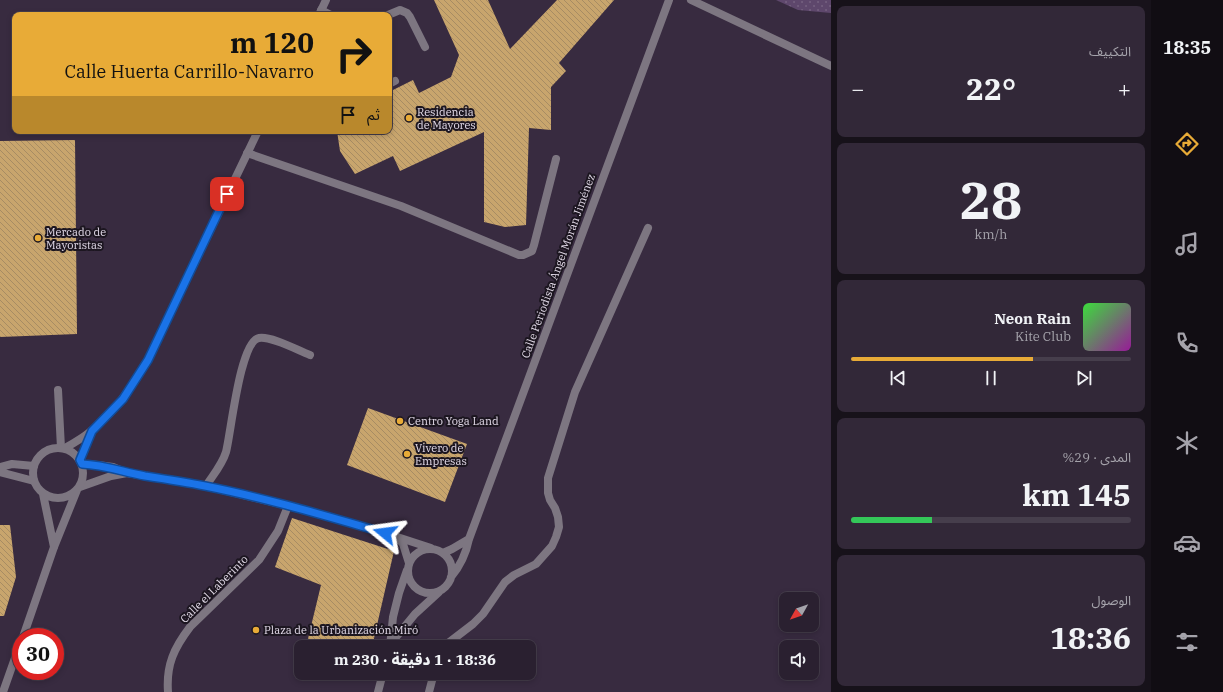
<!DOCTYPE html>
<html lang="ar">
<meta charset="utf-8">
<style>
:root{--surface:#2a2030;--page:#322838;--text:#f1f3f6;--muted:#a5a3ab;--line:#463e4c;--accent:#e8ab37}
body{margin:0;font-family:"IBM Plex Serif","Noto Sans Arabic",serif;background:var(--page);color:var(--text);direction:rtl;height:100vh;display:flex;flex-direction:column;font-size:15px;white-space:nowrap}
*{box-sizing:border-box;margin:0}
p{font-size:13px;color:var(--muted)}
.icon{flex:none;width:22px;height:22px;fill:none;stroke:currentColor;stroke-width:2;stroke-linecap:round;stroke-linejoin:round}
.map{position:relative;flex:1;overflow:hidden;direction:ltr}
.side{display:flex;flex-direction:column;gap:6px;padding:6px;background:#17121a;width:320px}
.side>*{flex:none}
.top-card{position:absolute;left:12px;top:12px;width:380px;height:122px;border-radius:8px;box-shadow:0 2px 6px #0003,0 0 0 1px var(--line);direction:rtl;background:#e8ab37;color:#111;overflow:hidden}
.needle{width:26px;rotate:230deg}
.controls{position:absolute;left:779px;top:592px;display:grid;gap:8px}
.controls a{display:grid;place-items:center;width:40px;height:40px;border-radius:8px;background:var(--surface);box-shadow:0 2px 6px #0003,0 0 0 1px var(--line);font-size:20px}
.speed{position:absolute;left:12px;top:628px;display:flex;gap:8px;font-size:20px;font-weight:700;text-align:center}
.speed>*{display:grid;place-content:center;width:52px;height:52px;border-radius:50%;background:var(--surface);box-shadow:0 2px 6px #0003,0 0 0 1px var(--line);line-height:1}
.speed .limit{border:6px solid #d22;background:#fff;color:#111}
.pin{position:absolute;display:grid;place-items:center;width:34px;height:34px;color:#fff;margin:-17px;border-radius:8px;box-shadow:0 2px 6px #0006}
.me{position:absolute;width:44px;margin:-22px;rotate:286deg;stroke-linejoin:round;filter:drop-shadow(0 0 3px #0008)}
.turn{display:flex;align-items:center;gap:14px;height:84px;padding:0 12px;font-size:18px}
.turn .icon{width:52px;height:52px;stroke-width:2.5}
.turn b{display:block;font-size:28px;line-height:34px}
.then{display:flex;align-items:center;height:38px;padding:0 12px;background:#0003;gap:8px;font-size:15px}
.big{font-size:30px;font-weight:800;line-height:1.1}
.side .widget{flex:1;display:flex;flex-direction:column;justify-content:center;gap:6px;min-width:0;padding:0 14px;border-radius:8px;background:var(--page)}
.side .dial{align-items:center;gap:0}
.dial b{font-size:52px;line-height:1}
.song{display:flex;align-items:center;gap:12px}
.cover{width:48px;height:48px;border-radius:6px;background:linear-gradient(135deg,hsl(120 70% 55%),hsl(300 70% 35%))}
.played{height:4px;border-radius:2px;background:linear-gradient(90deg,var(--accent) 65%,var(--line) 65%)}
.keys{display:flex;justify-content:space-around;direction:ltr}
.heat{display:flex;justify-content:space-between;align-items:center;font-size:22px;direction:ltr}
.charge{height:6px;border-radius:3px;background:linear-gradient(90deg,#34c759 29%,var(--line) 0)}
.trip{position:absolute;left:294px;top:640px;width:242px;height:40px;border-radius:8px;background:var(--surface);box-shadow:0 2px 6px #0003,0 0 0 1px var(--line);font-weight:800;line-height:40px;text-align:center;direction:rtl}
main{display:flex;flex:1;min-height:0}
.menu{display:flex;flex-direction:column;width:72px;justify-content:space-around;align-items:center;background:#110d13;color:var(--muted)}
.menu .icon{width:28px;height:28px}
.menu .selected{color:var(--accent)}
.menu b{font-size:18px;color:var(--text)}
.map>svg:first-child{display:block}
.green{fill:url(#green-dots)}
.building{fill:url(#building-back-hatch)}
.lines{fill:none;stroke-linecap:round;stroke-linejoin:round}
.service{stroke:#7d7681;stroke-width:8}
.minor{stroke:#7d7681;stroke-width:8}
.tertiary{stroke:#7d7681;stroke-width:8}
.route-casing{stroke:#114b97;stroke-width:10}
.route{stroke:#1a73e8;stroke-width:7}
.poi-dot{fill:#e8ab37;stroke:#1c1620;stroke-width:1.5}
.labels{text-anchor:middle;stroke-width:4;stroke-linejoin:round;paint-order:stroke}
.poi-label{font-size:11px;fill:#e3dbe9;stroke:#1c1620;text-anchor:start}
.street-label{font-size:11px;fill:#e3dbe9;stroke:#1c1620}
</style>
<main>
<nav class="menu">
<b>18:35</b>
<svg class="icon selected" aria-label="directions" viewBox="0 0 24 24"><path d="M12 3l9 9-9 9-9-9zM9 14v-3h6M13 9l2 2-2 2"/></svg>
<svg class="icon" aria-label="music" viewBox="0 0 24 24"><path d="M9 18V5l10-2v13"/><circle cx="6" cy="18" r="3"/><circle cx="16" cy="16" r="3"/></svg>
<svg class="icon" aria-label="phone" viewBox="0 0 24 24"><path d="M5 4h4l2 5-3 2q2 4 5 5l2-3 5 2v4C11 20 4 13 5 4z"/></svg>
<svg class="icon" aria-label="climate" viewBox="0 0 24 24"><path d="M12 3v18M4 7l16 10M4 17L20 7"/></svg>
<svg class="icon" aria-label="car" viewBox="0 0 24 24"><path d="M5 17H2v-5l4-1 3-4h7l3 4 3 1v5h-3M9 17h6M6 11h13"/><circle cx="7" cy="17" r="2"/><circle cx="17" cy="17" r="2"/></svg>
<svg class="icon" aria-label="filters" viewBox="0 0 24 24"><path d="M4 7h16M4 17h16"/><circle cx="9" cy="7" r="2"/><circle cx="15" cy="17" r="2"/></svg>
</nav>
<section class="side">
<div class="widget"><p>التكييف</p>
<div class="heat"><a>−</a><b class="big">22°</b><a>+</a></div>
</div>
<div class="widget dial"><b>28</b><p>km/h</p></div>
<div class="widget">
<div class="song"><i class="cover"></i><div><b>Neon Rain</b><p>Kite Club</p></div></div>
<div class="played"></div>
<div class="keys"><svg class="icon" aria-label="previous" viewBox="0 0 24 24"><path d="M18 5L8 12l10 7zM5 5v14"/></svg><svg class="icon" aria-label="pause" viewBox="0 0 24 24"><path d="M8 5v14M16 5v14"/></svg><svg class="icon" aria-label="next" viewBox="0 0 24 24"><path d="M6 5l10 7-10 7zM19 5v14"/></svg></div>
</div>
<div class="widget"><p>المدى · 29%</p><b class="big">145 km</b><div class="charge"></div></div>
<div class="widget"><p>الوصول</p><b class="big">18:36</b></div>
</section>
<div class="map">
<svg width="831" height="692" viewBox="0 0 831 692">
<defs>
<pattern id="green-dots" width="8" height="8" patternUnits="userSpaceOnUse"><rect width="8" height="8" fill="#5e476c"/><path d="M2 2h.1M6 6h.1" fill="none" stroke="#756181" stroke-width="1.8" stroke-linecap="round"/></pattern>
<pattern id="building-back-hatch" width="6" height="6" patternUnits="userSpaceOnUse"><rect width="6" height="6" fill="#c8a56d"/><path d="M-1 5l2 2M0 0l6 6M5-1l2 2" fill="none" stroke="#a78c63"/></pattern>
</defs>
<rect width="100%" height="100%" fill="#382b40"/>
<path class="green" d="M776 0H831V13L798 10Z"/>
<path class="building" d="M434 0H488L510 49 557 0H614L559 63 566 71 551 87V130L529 128 526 225 505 227 484 222V132L400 171 393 156 355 174 340 151 337 131H389V92L413 80 419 93 451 77 459 55Z
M75 140 77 334 0 337V141Z
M368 408 467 444 445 502 347 465Z
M292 518 394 551 372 647H306L321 585 275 567Z
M0 525H10L16 577 4 616H0Z
M326 673H366L365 679Z"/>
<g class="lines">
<path class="service" d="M321 10 331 15
M388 15 400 10 407 13 410 17 425 47
M389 84 395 81
M247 153 401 206 519 255H523L532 251 534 245 556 159
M58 390 61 448
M443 647 473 624 483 614 505 582 514 575 536 564 552 546 556 537 559 527 558 517 555 508 550 500 548 493V478L575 392 648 228
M168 692C166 665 174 648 190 627L259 560 278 531 288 506
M429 692 434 673"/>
<path class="minor" d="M691 0 831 66
M82 464 98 465 113 467 127 473 206 486 301 509 385 533 431 548
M0 467 12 464 34 466
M0 472 34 481
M206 486C213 475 222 465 226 452 231 433 240 341 259 338 272 336 297 350 310 355
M80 487 111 476 127 473
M397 537 403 544 409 563
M408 571a22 22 0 1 1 44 0a22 22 0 1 1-44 0Z
M443 553 452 549 469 539
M451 577C461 565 466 554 469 539L669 0
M392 642 415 614 439 592
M390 647 393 617 399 593 407 570
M378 692 383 673"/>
<path class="tertiary" d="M319 15 326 0
M33 473a25 25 0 1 1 50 0a25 25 0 1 1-50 0Z
M65 448C74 443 83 438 91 431 115 412 133 386 148 360L258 131
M80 460 91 431
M43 494 54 547
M23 637 54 547 77 490
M3 692 21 641"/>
</g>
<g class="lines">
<defs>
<path id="route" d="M227 194 148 360 123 399 92 431 80 460 82 464C105 465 123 472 145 476 165 479 185 482 205 486 266 498 326 516 385 533"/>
</defs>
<use href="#route" class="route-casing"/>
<use href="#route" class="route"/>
</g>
<g class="poi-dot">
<circle cx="409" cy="118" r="4"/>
<circle cx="38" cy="238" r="4"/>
<circle cx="400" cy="421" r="4"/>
<circle cx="407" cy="454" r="4"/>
<circle cx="256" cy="630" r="4"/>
</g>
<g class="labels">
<g class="poi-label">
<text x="417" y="116">Residencia<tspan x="417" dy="13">de Mayores</tspan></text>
<text x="46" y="236">Mercado de<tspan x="46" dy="13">Mayoristas</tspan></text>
<text x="408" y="425">Centro Yoga Land</text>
<text x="415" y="452">Vivero de<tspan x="415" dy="13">Empresas</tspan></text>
<text x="264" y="634">Plaza de la Urbanización Miró</text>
</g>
<g class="street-label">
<text transform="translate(558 266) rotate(-70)" y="4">Calle Periodista Ángel Morán Jiménez</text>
<text transform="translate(214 589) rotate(-45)" y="4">Calle el Laberinto</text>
</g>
</g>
</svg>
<div class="controls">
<a><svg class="needle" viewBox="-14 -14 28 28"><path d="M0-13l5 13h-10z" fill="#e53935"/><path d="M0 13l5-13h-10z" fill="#a5a3ab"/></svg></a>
<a><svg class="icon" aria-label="sound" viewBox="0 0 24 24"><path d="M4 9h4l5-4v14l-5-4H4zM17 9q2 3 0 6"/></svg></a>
</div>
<div class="speed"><div class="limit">30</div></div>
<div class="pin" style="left:227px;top:194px;background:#d93025"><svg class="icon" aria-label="arrive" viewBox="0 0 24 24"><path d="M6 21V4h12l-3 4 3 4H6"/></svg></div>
<svg class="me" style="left:385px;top:533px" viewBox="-20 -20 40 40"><path d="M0-17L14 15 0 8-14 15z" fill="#1a73e8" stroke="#fff" stroke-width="4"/></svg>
<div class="trip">18:36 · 1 دقيقة · 230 m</div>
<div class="top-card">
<div class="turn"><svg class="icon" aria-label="right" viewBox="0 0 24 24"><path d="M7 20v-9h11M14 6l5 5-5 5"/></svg><div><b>120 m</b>Calle Huerta Carrillo-Navarro</div></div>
<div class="then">ثم<svg class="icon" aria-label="arrive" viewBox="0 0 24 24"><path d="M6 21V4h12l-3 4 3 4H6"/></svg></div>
</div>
</div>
</main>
